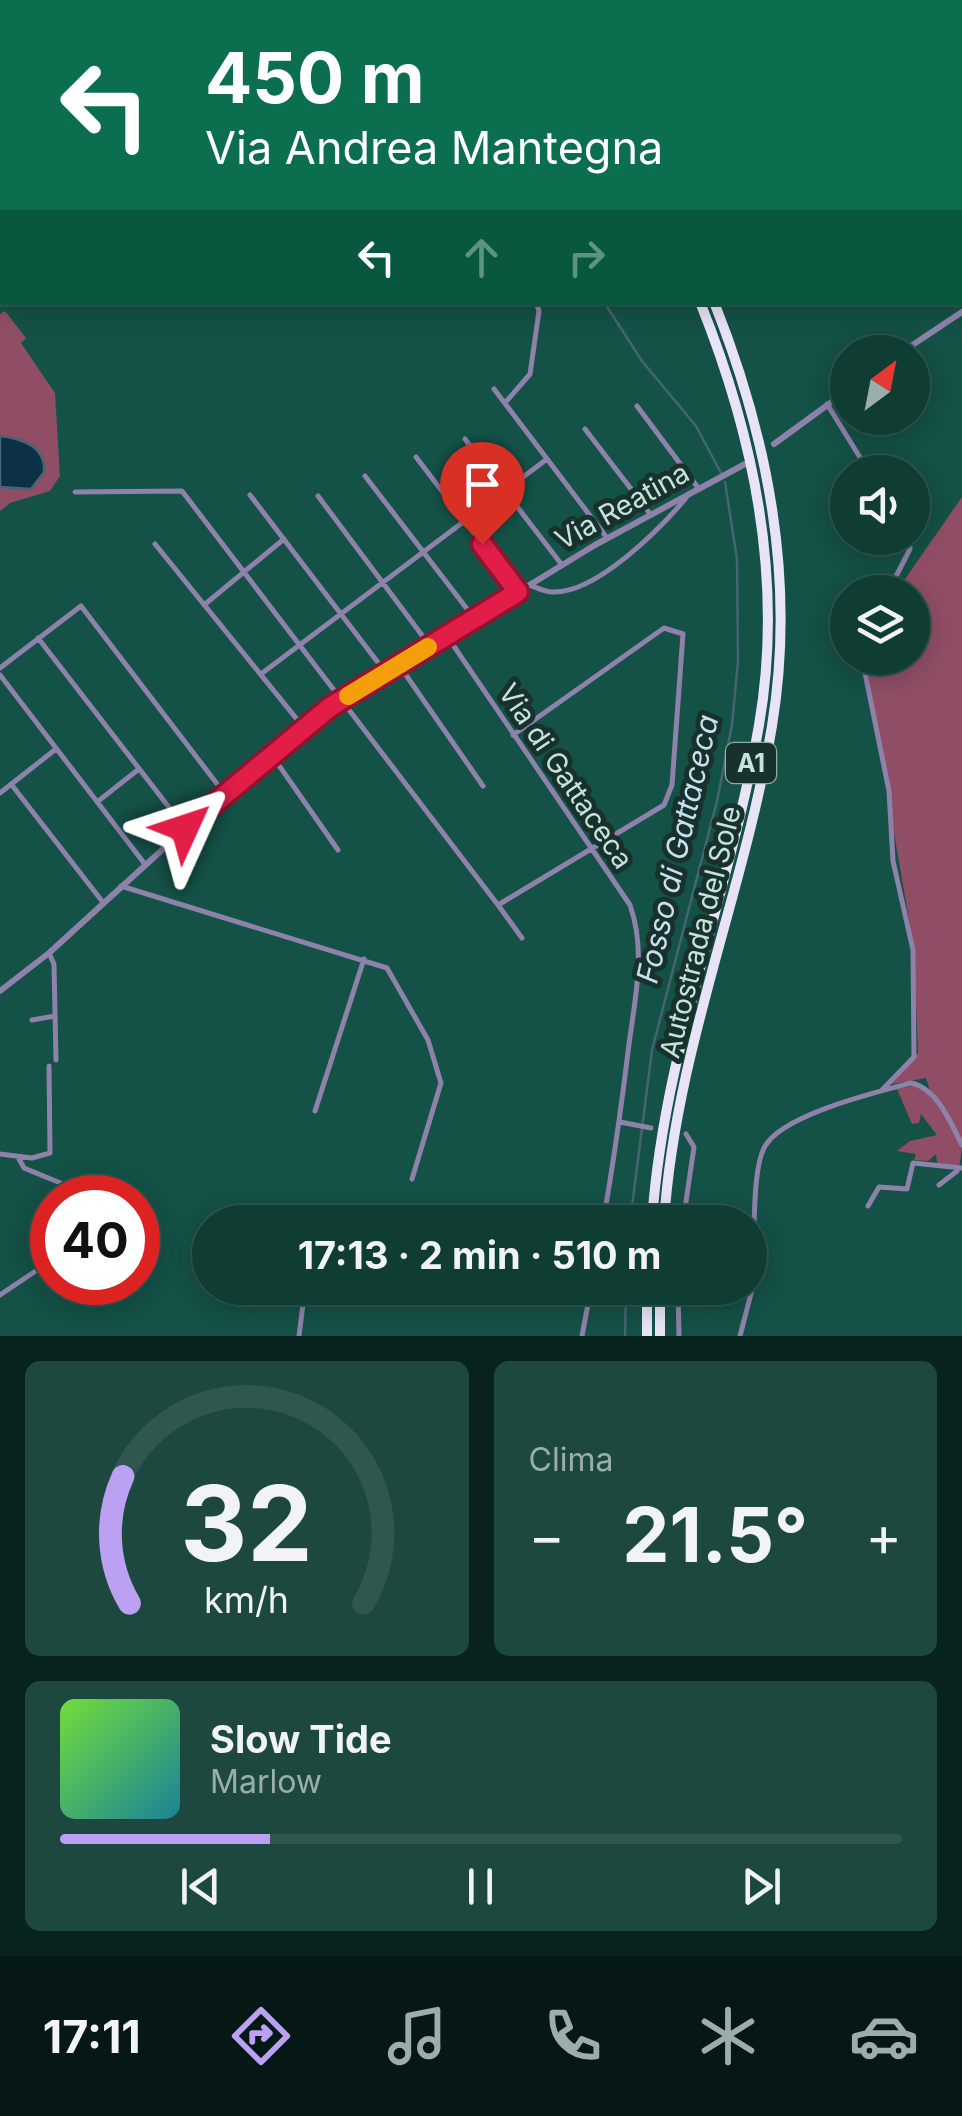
<!DOCTYPE html>
<html lang="it">
<meta charset="utf-8">
<style>
:root{--surface:#0f3d34;--page:#1d4840;--text:#f1f3f6;--muted:#9baeac;--line:#2f564f;--accent:#bca0f2}
body{margin:0;font-family:Inter,sans-serif;background:var(--page);color:var(--text);height:100vh;display:flex;flex-direction:column;font-size:38px;white-space:nowrap}
*{box-sizing:border-box;margin:0}
p{font-size:32px;color:var(--muted)}
.icon{flex:none;width:55px;height:55px;fill:none;stroke:currentColor;stroke-width:2;stroke-linecap:round;stroke-linejoin:round}
.map{position:relative;height:1336px;overflow:hidden}
.drawer{display:flex;flex-direction:column;gap:25px;padding:25px;background:#08221d;flex:1}
.drawer>*{flex:none}
.hud{position:absolute;left:0px;top:0px;width:962px;height:305px;box-shadow:0 5px 25px #0003,0 0 0 2px var(--line);background:#0b6e4f;color:#fff;overflow:hidden}
.needle{width:65px;rotate:32deg}
.tools{position:absolute;left:830px;top:335px;display:grid;gap:20px}
.tools a{display:grid;place-items:center;width:100px;height:100px;border-radius:50%;background:var(--surface);box-shadow:0 5px 25px #0003,0 0 0 2px var(--line);font-size:50px}
.speed{position:absolute;left:30px;top:1175px;display:flex;gap:20px;font-size:50px;font-weight:700;text-align:center}
.speed>*{display:grid;place-content:center;width:130px;height:130px;border-radius:50%;background:var(--surface);box-shadow:0 5px 25px #0003,0 0 0 2px var(--line);line-height:1}
.speed .limit{border:15px solid #d22;background:#fff;color:#111}
.pin{position:absolute;display:grid;place-items:center;width:85px;height:85px;color:#fff;margin:-102px -42px;border-radius:50% 50% 50% 0;rotate:-45deg;box-shadow:0 0 10px #0007}
.pin .icon{rotate:45deg}
.me{position:absolute;width:110px;margin:-55px;rotate:48deg;stroke-linejoin:round;filter:drop-shadow(0 0 8px #0008)}
.turn{display:flex;align-items:center;gap:35px;height:210px;padding:0 40px;font-size:45px}
.turn .icon{width:130px;height:130px;stroke-width:2.5}
.turn b{display:block;font-size:70px;line-height:85px}
.lanes{display:flex;align-items:center;height:95px;padding:0 40px;background:#0003;justify-content:center;gap:50px;direction:ltr}
.lanes .off{opacity:.35}
.big{font-size:75px;font-weight:700;line-height:1.1}
.drawer .widget{flex:1;display:flex;flex-direction:column;justify-content:center;gap:15px;min-width:0;padding:0 35px;border-radius:15px;background:var(--page)}
.drawer .dial{align-items:center;gap:0}
.dial svg{height:260px;overflow:visible;fill:none;stroke:var(--line);stroke-width:7;stroke-linecap:round;text-anchor:middle}
.dial text{fill:var(--text);stroke:none}
.song{display:flex;align-items:center;gap:30px}
.cover{width:120px;height:120px;border-radius:15px;background:linear-gradient(135deg,hsl(100 70% 55%),hsl(190 70% 35%))}
.played{height:10px;border-radius:5px;background:linear-gradient(90deg,var(--accent) 25%,var(--line) 25%)}
.keys{display:flex;justify-content:space-around;direction:ltr}
.heat{display:flex;justify-content:space-between;align-items:center;font-size:55px;direction:ltr}
.drawer .tiles{flex:1;display:grid;gap:25px;grid-template-columns:1fr 1fr}
.widget:last-child{grid-column:span 2}
.trip{position:absolute;left:192px;top:1205px;width:575px;height:100px;border-radius:50px;background:var(--surface);box-shadow:0 5px 25px #0003,0 0 0 2px var(--line);font-weight:700;line-height:100px;text-align:center}
.menu{display:flex;height:160px;justify-content:space-around;align-items:center;background:#061815;color:var(--muted)}
.menu .icon{width:70px;height:70px}
.menu .current{color:var(--accent)}
.menu b{font-size:45px;color:var(--text)}
.map>svg:first-child{display:block}
.green{fill:#8f4e65}
.water{fill:#0c3045;stroke:#446572;stroke-width:2.5}
.lines{fill:none;stroke-linecap:round;stroke-linejoin:round}
.stream{stroke:#446572;stroke-width:2.5}
.minor{stroke:#8e82ab;stroke-width:5}
.tertiary{stroke:#8e82ab;stroke-width:6}
.motorway{stroke:#e8e3f7;stroke-width:10}
.route-casing{stroke:#92132f;stroke-width:25}
.route{stroke:#e11d48;stroke-width:18}
.slow{stroke:#f59e0b;stroke-width:18}
.labels{text-anchor:middle;stroke-width:10;stroke-linejoin:round;paint-order:stroke}
.shield{fill:#19312c;stroke:#92ada6;stroke-width:2.5}
.shield-label{font-size:25px;font-weight:bold;fill:#c6e2db}
.street-label{font-size:28px;fill:#c6e2db;stroke:#19312c}
.water-label{font-size:30px;font-style:italic;fill:#c7dfef;stroke:#19312c}
</style>
<div class="map">
<svg width="962" height="1336" viewBox="0 0 962 1336">
<rect width="100%" height="100%" fill="#145146"/>
<path class="green" d="M5 311 26 338 21 343 55 393 60 476 50 491 10 503 0 511V314Z
M962 497V1141L954 1127 962 1148 959 1168 937 1163 936 1154 928 1161 914 1160 916 1154 897 1151 910 1141 937 1135 921 1114 919 1123 912 1124 897 1089 917 1085 930 1091 926 1078 887 1085 918 1053 914 949 864 658H912V592H896Z"/>
<path class="water" d="M0 436C22 439 46 446 44 472L31 489 0 487Z"/>
<g class="lines">
<path class="stream" d="M401 0V2
M604 302 642 361 696 426 721 473
M630 1222 652 1050 717 801 732 725 738 661 737 559 725 482
M625 1336 626 1288"/>
<path class="minor" d="M82 0 84 2
M387 0V2
M334 2 336 0
M494 389 607 538
M505 403 530 374 539 311 536 302
M827 404 869 472
M637 406 699 489
M585 429 651 515
M465 439 562 565
M416 457 518 591
M365 476 474 618
M75 492 182 491 498 905 664 805 672 785 683 634 664 628 513 735
M250 495 386 673
M318 496 430 646
M155 544 304 728
M529 585C536 587 545 592 552 592 596 594 660 529 686 498
M888 592 910 549 909 538
M204 605 284 539
M447 636 630 905C647 953 634 1002 628 1052 621 1109 613 1166 603 1222
M38 638 185 828
M862 658 889 791 893 861 913 950 914 1057 882 1090
M399 665 483 786
M0 668 81 606 224 793
M261 674 547 459
M0 675 144 863
M271 754 338 850
M11 784 102 901
M0 793 56 749
M97 802 139 769
M121 886 387 968 428 1040 441 1083 412 1179
M498 905 522 938
M49 953 54 964 56 1060
M32 1020 55 1016
M315 1111 364 959
M620 1122 651 1128
M0 1154 32 1158 50 1153 49 1066
M18 1157 24 1168 97 1198
M939 1185 957 1171
M868 1206 879 1187 907 1189 913 1163 962 1168
M683 1222 694 1147 686 1134
M346 1288 455 1299
M678 1288 679 1336
M0 1295 52 1260
M299 1336 305 1288
M582 1336 591 1288
M740 1336 760 1259 753 1249C755 1223 753 1170 764 1148 780 1115 877 1092 911 1083 937 1088 951 1123 962 1145"/>
<path class="tertiary" d="M412 0 414 2
M960 215H962
M902 352 962 312
M774 444 848 390
M0 991 49 953 241 778 330 707 595 545 745 464"/>
<path class="motorway" d="M555 0 556 2
M568 0 569 2
M652 1222C663 1052 730 893 759 725 784 581 754 436 700 302
M664 1222C675 1052 744 893 772 726 796 580 768 438 714 302
M647 1336V1288
M660 1336V1288"/>
</g>
<g class="lines">
<defs>
<path id="route" d="M185 828 330 707 518 592 482 544"/>
</defs>
<use href="#route" class="route-casing"/>
<use href="#route" class="route"/>
<path class="slow" d="M348 696 428 647"/>
</g>
<g class="labels">
<rect class="shield" x="726" y="743" width="50" height="40" rx="8"/>
<g class="shield-label">
<text x="751" y="772">A1</text>
</g>
<g class="street-label">
<text transform="translate(622 506) rotate(-29)" y="10">Via Reatina</text>
<text transform="translate(566 776) rotate(56)" y="10">Via di Gattaceca</text>
<text transform="translate(700 932) rotate(-76)" y="10">Autostrada del Sole</text>
</g>
<g class="water-label">
<text transform="translate(678 849) rotate(-77)" y="10">Fosso di Gattaceca</text>
</g>
</g>
</svg>
<div class="tools">
<a><svg class="needle" viewBox="-14 -14 28 28"><path d="M0-13l5 13h-10z" fill="#e53935"/><path d="M0 13l5-13h-10z" fill="#9baeac"/></svg></a>
<a><svg class="icon" aria-label="sound" viewBox="0 0 24 24"><path d="M4 9h4l5-4v14l-5-4H4zM17 9q2 3 0 6"/></svg></a>
<a><svg class="icon" aria-label="layers" viewBox="0 0 24 24"><path d="M12 4l9 5-9 5-9-5zM3 14l9 5 9-5"/></svg></a>
</div>
<div class="speed"><div class="limit">40</div></div>
<div class="pin" style="left:482px;top:544px;background:#d93025"><svg class="icon" aria-label="arrive" viewBox="0 0 24 24"><path d="M6 21V4h12l-3 4 3 4H6"/></svg></div>
<svg class="me" style="left:185px;top:828px" viewBox="-20 -20 40 40"><path d="M0-17L14 15 0 8-14 15z" fill="#e11d48" stroke="#fff" stroke-width="4"/></svg>
<div class="trip">17:13 · 2 min · 510 m</div>
<div class="hud">
<div class="turn"><svg class="icon" aria-label="left" viewBox="0 0 24 24"><path d="M17 20v-9H6M10 6l-5 5 5 5"/></svg><div><b>450 m</b>Via Andrea Mantegna</div></div>
<div class="lanes"><svg class="icon" aria-label="left" viewBox="0 0 24 24"><path d="M17 20v-9H6M10 6l-5 5 5 5"/></svg><svg class="icon off" aria-label="ahead" viewBox="0 0 24 24"><path d="M12 20V5M6 11l6-6 6 6"/></svg><svg class="icon off" aria-label="right" viewBox="0 0 24 24"><path d="M7 20v-9h11M14 6l5 5-5 5"/></svg></div>
</div>
</div>
<section class="drawer">
<div class="tiles">
<div class="widget dial"><svg viewBox="0 0 100 80">
<path d="M14 69A42 42 0 1 1 86 69"/>
<path d="M14 69A42 42 0 0 1 12 30" stroke="#bca0f2"/>
<text x="50" y="56" font-size="32" font-weight="700">32</text>
<text x="50" y="72" font-size="11">km/h</text>
</svg></div>
<div class="widget"><p>Clima</p>
<div class="heat"><a>−</a><b class="big">21.5°</b><a>+</a></div>
</div>
<div class="widget">
<div class="song"><i class="cover"></i><div><b>Slow Tide</b><p>Marlow</p></div></div>
<div class="played"></div>
<div class="keys"><svg class="icon" aria-label="previous" viewBox="0 0 24 24"><path d="M18 5L8 12l10 7zM5 5v14"/></svg><svg class="icon" aria-label="pause" viewBox="0 0 24 24"><path d="M8 5v14M16 5v14"/></svg><svg class="icon" aria-label="next" viewBox="0 0 24 24"><path d="M6 5l10 7-10 7zM19 5v14"/></svg></div>
</div>
</div>
</section>
<nav class="menu">
<b>17:11</b>
<svg class="icon current" aria-label="directions" viewBox="0 0 24 24"><path d="M12 3l9 9-9 9-9-9zM9 14v-3h6M13 9l2 2-2 2"/></svg>
<svg class="icon" aria-label="music" viewBox="0 0 24 24"><path d="M9 18V5l10-2v13"/><circle cx="6" cy="18" r="3"/><circle cx="16" cy="16" r="3"/></svg>
<svg class="icon" aria-label="phone" viewBox="0 0 24 24"><path d="M5 4h4l2 5-3 2q2 4 5 5l2-3 5 2v4C11 20 4 13 5 4z"/></svg>
<svg class="icon" aria-label="climate" viewBox="0 0 24 24"><path d="M12 3v18M4 7l16 10M4 17L20 7"/></svg>
<svg class="icon" aria-label="car" viewBox="0 0 24 24"><path d="M5 17H2v-5l4-1 3-4h7l3 4 3 1v5h-3M9 17h6M6 11h13"/><circle cx="7" cy="17" r="2"/><circle cx="17" cy="17" r="2"/></svg>
</nav>
